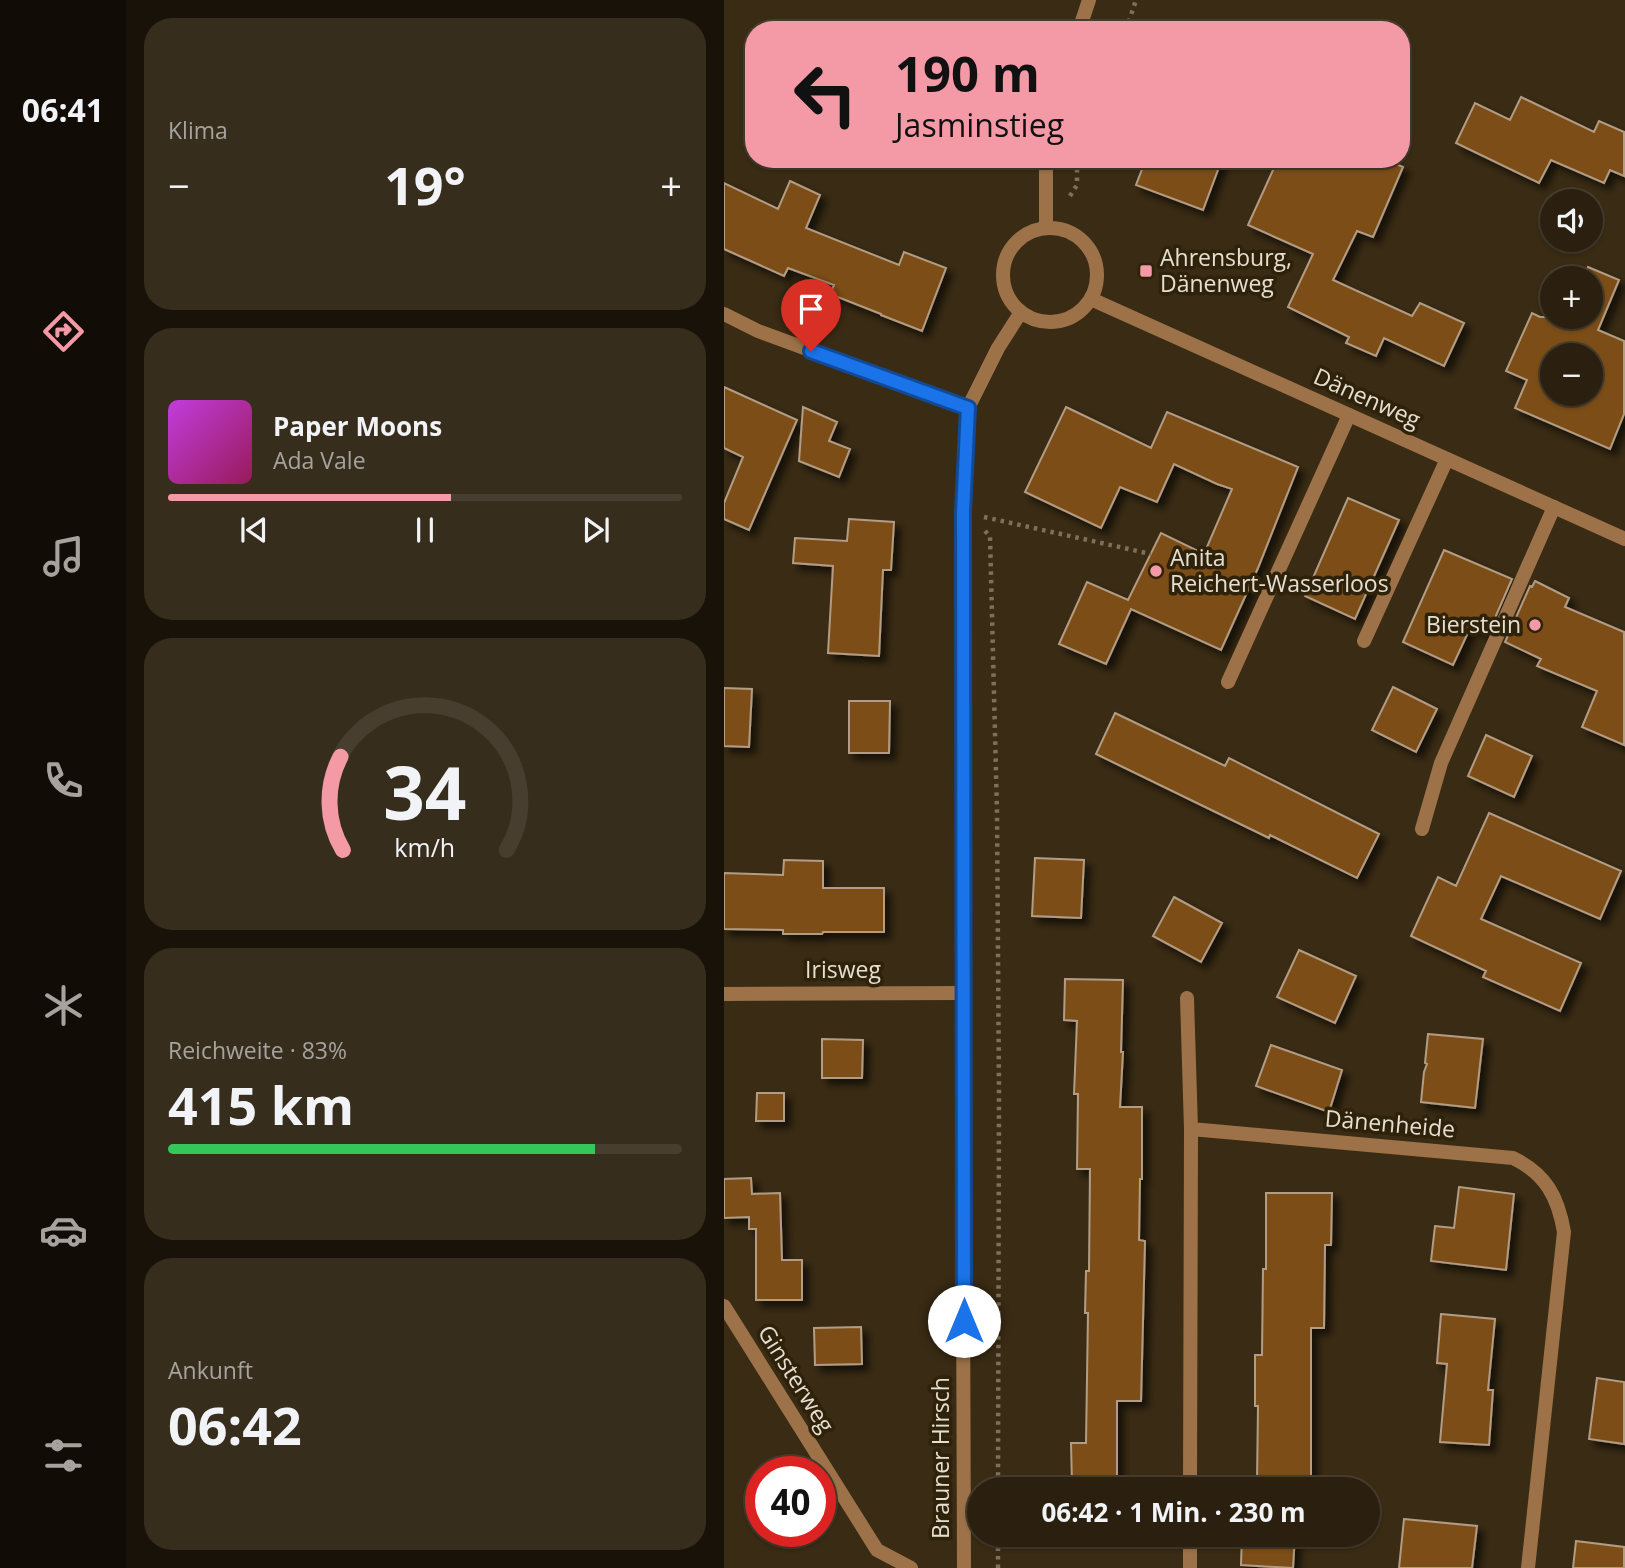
<!DOCTYPE html>
<html lang="de">
<meta charset="utf-8">
<style>
:root{--surface:#2b200f;--page:#372d1d;--text:#f1f3f6;--muted:#a6a39e;--line:#473e2f;--accent:#f49aa7}
body{margin:0;font-family:"Open Sans",sans-serif;background:var(--page);color:var(--text);height:100vh;display:flex;flex-direction:column;font-size:26px;white-space:nowrap}
*{box-sizing:border-box;margin:0}
p{font-size:23px;color:var(--muted)}
.icon{flex:none;width:38px;height:38px;fill:none;stroke:currentColor;stroke-width:2;stroke-linecap:round;stroke-linejoin:round}
.map{position:relative;flex:1;overflow:hidden}
.drawer{display:flex;flex-direction:column;gap:18px;padding:18px;background:#181208;width:598px}
.drawer>*{flex:none}
.top-card{position:absolute;left:21px;top:21px;width:665px;height:147px;border-radius:28px;box-shadow:0 2px 5px #0004,0 0 0 2px var(--line);background:#f49aa7;color:#111;overflow:hidden}
.buttons{position:absolute;left:816px;top:189px;display:grid;gap:14px}
.buttons a{display:grid;place-items:center;width:63px;height:63px;border-radius:50%;background:var(--surface);box-shadow:0 2px 5px #0004,0 0 0 2px var(--line);font-size:35px}
.speed{position:absolute;left:21px;top:1456px;display:flex;gap:14px;font-size:35px;font-weight:700;text-align:center}
.speed>*{display:grid;place-content:center;width:91px;height:91px;border-radius:50%;background:var(--surface);box-shadow:0 2px 5px #0004,0 0 0 2px var(--line);line-height:1}
.speed .limit{border:10px solid #d22;background:#fff;color:#111}
.pin{position:absolute;display:grid;place-items:center;width:60px;height:60px;color:#fff;margin:-72px -30px;border-radius:50% 50% 50% 0;rotate:-45deg;box-shadow:0 0 7px #0007}
.pin .icon{rotate:45deg}
.me{position:absolute;width:77px;margin:-38px;rotate:0deg;stroke-linejoin:round;filter:drop-shadow(0 0 5px #0008)}
.turn{display:flex;align-items:center;gap:24px;height:147px;padding:0 35px;font-size:32px}
.turn .icon{width:91px;height:91px;stroke-width:2.5}
.turn b{display:block;font-size:49px;line-height:60px}
.big{font-size:52px;font-weight:700;line-height:1.1}
.drawer .tile{flex:1;display:flex;flex-direction:column;justify-content:center;gap:10px;min-width:0;padding:0 24px;border-radius:28px;background:var(--page)}
.drawer .dial{align-items:center;gap:0}
.dial svg{height:182px;overflow:visible;fill:none;stroke:var(--line);stroke-width:7;stroke-linecap:round;text-anchor:middle}
.dial text{fill:var(--text);stroke:none}
.song{display:flex;align-items:center;gap:21px}
.cover{width:84px;height:84px;border-radius:10px;background:linear-gradient(135deg,hsl(290 70% 55%),hsl(330 70% 35%))}
.played{height:7px;border-radius:4px;background:linear-gradient(90deg,var(--accent) 55%,var(--line) 55%)}
.keys{display:flex;justify-content:space-around;direction:ltr}
.heat{display:flex;justify-content:space-between;align-items:center;font-size:38px;direction:ltr}
.charge{height:10px;border-radius:5px;background:linear-gradient(90deg,#34c759 83%,var(--line) 0)}
.trip{position:absolute;left:243px;top:1477px;width:413px;height:70px;border-radius:35px;background:var(--surface);box-shadow:0 2px 5px #0004,0 0 0 2px var(--line);font-weight:700;line-height:70px;text-align:center}
main{display:flex;flex:1;min-height:0}
.tab-bar{display:flex;flex-direction:column;width:126px;justify-content:space-around;align-items:center;background:#110d06;color:var(--muted)}
.tab-bar .icon{width:49px;height:49px}
.tab-bar .selected{color:var(--accent)}
.tab-bar b{font-size:32px;color:var(--text)}
.map>svg:first-child{display:block}
.building{fill:#7c4e13;stroke:#b39c85;stroke-width:2;fill-rule:evenodd;filter:url(#shadow)}
.lines{fill:none;stroke-linecap:round;stroke-linejoin:round}
.path{stroke:#7d715e;stroke-width:4.5;stroke-dasharray:3.5 5;stroke-linecap:butt}
.service{stroke:#9d7248;stroke-width:14}
.minor{stroke:#9d7248;stroke-width:14}
.tertiary{stroke:#9d7248;stroke-width:14}
.route-casing{stroke:#114b97;stroke-width:18}
.route{stroke:#1a73e8;stroke-width:12}
.poi-dot{fill:#f49aa7;stroke:#2f220a;stroke-width:2.5}
.labels{text-anchor:middle;stroke-width:7;stroke-linejoin:round;paint-order:stroke}
.poi-label{font-size:23px;fill:#e6ded0;stroke:#2f220a;text-anchor:start}
.street-label{font-size:23px;fill:#e6ded0;stroke:#2f220a}
</style>
<main>
<nav class="tab-bar">
<b>06:41</b>
<svg class="icon selected" aria-label="directions" viewBox="0 0 24 24"><path d="M12 3l9 9-9 9-9-9zM9 14v-3h6M13 9l2 2-2 2"/></svg>
<svg class="icon" aria-label="music" viewBox="0 0 24 24"><path d="M9 18V5l10-2v13"/><circle cx="6" cy="18" r="3"/><circle cx="16" cy="16" r="3"/></svg>
<svg class="icon" aria-label="phone" viewBox="0 0 24 24"><path d="M5 4h4l2 5-3 2q2 4 5 5l2-3 5 2v4C11 20 4 13 5 4z"/></svg>
<svg class="icon" aria-label="climate" viewBox="0 0 24 24"><path d="M12 3v18M4 7l16 10M4 17L20 7"/></svg>
<svg class="icon" aria-label="car" viewBox="0 0 24 24"><path d="M5 17H2v-5l4-1 3-4h7l3 4 3 1v5h-3M9 17h6M6 11h13"/><circle cx="7" cy="17" r="2"/><circle cx="17" cy="17" r="2"/></svg>
<svg class="icon" aria-label="filters" viewBox="0 0 24 24"><path d="M4 7h16M4 17h16"/><circle cx="9" cy="7" r="2"/><circle cx="15" cy="17" r="2"/></svg>
</nav>
<section class="drawer">
<div class="tile"><p>Klima</p>
<div class="heat"><a>−</a><b class="big">19°</b><a>+</a></div>
</div>
<div class="tile">
<div class="song"><i class="cover"></i><div><b>Paper Moons</b><p>Ada Vale</p></div></div>
<div class="played"></div>
<div class="keys"><svg class="icon" aria-label="previous" viewBox="0 0 24 24"><path d="M18 5L8 12l10 7zM5 5v14"/></svg><svg class="icon" aria-label="pause" viewBox="0 0 24 24"><path d="M8 5v14M16 5v14"/></svg><svg class="icon" aria-label="next" viewBox="0 0 24 24"><path d="M6 5l10 7-10 7zM19 5v14"/></svg></div>
</div>
<div class="tile dial"><svg viewBox="0 0 100 80">
<path d="M14 69A42 42 0 1 1 86 69"/>
<path d="M14 69A42 42 0 0 1 13 28" stroke="#f49aa7"/>
<text x="50" y="56" font-size="32" font-weight="700">34</text>
<text x="50" y="72" font-size="11">km/h</text>
</svg></div>
<div class="tile"><p>Reichweite · 83%</p><b class="big">415 km</b><div class="charge"></div></div>
<div class="tile"><p>Ankunft</p><b class="big">06:42</b></div>
</section>
<div class="map">
<svg width="901" height="1568" viewBox="0 0 901 1568">
<defs>
<filter id="shadow"><feDropShadow dx="6" dy="6" stdDeviation="3.5" flood-color="#0009"/></filter>
</defs>
<rect width="100%" height="100%" fill="#392b14"/>
<path class="building" d="M797 97 870 132 875 121 900 132V176L886 170 880 183 827 160 815 183 732 143 751 103 786 120Z
M422 159H498L479 210 412 185Z
M554 159H661L679 167 649 237 633 231 609 280 688 316 696 303 740 323 720 366 660 338 652 356 622 343 625 337 564 307 589 254 524 225Z
M66 181 96 195 82 228 175 265 180 252 222 268 198 331 157 315V314L106 294 110 285 64 268 60 276 0 249V183L54 209Z
M864 267 895 280 874 330 900 341V414L886 449 791 408 803 380 782 371 808 313 816 317H866V278H859ZM828 355H866V394H828Z
M0 387 73 420 25 530 0 519V503L19 457 0 448Z
M79 407 113 422 105 441 126 449 115 477 75 461Z
M342 407 427 448 443 412 574 467 534 568 497 650 407 609 382 664 335 644 363 582 404 600 437 533 480 554 508 489 493 484 450 464 433 502 396 487 377 528 301 492Z
M624 498 675 520 631 619 581 596Z
M125 519 170 522 167 570H159L155 656 104 653 109 566 69 563 71 538 123 541Z
M720 550 788 579 764 634 747 626 729 665 679 642Z
M811 581 845 598 841 607 900 632V745L858 727 873 691 813 666 817 659 781 642 806 586 808 587Z
M669 687 713 709 692 752 648 730Z
M0 688 28 689 25 747 0 746Z
M125 701H166L165 753H125Z
M391 713 501 766 505 758 655 834 633 878 546 835 545 838 372 754Z
M762 735 808 756 790 797 744 776Z
M765 813 897 871 876 919 777 876 757 919 857 963 836 1011 759 977 762 971 687 936 714 877 732 886Z
M311 858 360 860 357 918 308 916Z
M60 860 99 861V888H160V932H99L98 934H59V930L0 929V873L59 875Z
M450 897 498 923 477 962 429 936Z
M575 950 632 976 611 1023 553 997Z
M341 979 399 980 397 1052H399L396 1107H418V1179H416L415 1240 421 1241 417 1401H393V1485H348L347 1443H362L364 1313H361L362 1271H365L366 1169H353L354 1094H350L353 1021 340 1020Z
M704 1034 759 1039 751 1108 697 1102 700 1072 703 1064 701 1063Z
M98 1039 139 1040 138 1078H98Z
M547 1045 618 1070 605 1112 532 1086Z
M33 1093H60V1121H32Z
M27 1178 28 1194 56 1193 58 1260H78V1300H32V1229H25V1217L0 1218V1179Z
M735 1187 790 1194 782 1270 707 1261 711 1226 730 1228Z
M542 1193H608L607 1245H601L600 1328H587V1483H533L534 1406H531V1355H538L539 1269H542Z
M717 1314 771 1319 764 1390H769L765 1445 716 1442 723 1364 713 1363Z
M137 1327 138 1364 91 1365 90 1328Z
M873 1378 900 1382V1444L865 1439Z
M680 1519 753 1526 748 1568H675Z
M518 1535H571L569 1568 517 1565Z
M852 1541 900 1547V1568H849Z"/>
<g class="lines">
<path class="path" d="M402 30 412 0
M346 196 353 185V167L356 159
M260 517 427 554
M261 531 266 536 273 812 275 1093 274 1489
M274 1568V1535"/>
<path class="service" d="M640 641 723 459
M504 682 625 415
M698 829 717 763 830 507"/>
<path class="minor" d="M0 314 34 331 244 408
M0 994 238 993
M463 998 467 1129
M0 1306 153 1550 187 1568
M466 1489 467 1129 789 1158C822 1174 834 1197 840 1232L804 1568
M466 1568V1535"/>
<path class="tertiary" d="M355 30 365 0
M322 227V159
M279 275a47 47 0 1 1 94 0a47 47 0 1 1-94 0Z
M367 299 901 539
M240 1568 238 993 239 512 244 408 274 348 297 312"/>
</g>
<g class="lines">
<defs>
<path id="route" d="M87 351 244 408 239 512 240 1321"/>
</defs>
<use href="#route" class="route-casing"/>
<use href="#route" class="route"/>
</g>
<g class="poi-dot">
<rect x="415" y="264" width="14" height="14" rx="3.5"/>
<circle cx="432" cy="571" r="7"/>
<circle cx="811" cy="625" r="7"/>
</g>
<g class="labels">
<g class="poi-label">
<text x="436" y="266">Ahrensburg,<tspan x="436" dy="26">Dänenweg</tspan></text>
<text x="446" y="566">Anita<tspan x="446" dy="26">Reichert-Wasserloos</tspan></text>
<text x="797" y="633" text-anchor="end">Bierstein</text>
</g>
<g class="street-label">
<text transform="translate(643 398) rotate(24)" y="8">Dänenweg</text>
<text x="119" y="978">Irisweg</text>
<text transform="translate(666 1124) rotate(5)" y="8">Dänenheide</text>
<text transform="translate(72 1379) rotate(58)" y="8">Ginsterweg</text>
<text transform="translate(217 1458) rotate(-90)" y="8">Brauner Hirsch</text>
</g>
</g>
</svg>
<div class="buttons">
<a><svg class="icon" aria-label="sound" viewBox="0 0 24 24"><path d="M4 9h4l5-4v14l-5-4H4zM17 9q2 3 0 6"/></svg></a>
<a>+</a>
<a>−</a>
</div>
<div class="speed"><div class="limit">40</div></div>
<div class="pin" style="left:87px;top:351px;background:#d93025"><svg class="icon" aria-label="arrive" viewBox="0 0 24 24"><path d="M6 21V4h12l-3 4 3 4H6"/></svg></div>
<svg class="me" style="left:240px;top:1321px" viewBox="-20 -20 40 40"><circle r="19" fill="#fff"/><path d="M0-13L10 11 0 6-10 11z" fill="#1a73e8"/></svg>
<div class="trip">06:42 · 1 Min. · 230 m</div>
<div class="top-card">
<div class="turn"><svg class="icon" aria-label="left" viewBox="0 0 24 24"><path d="M17 20v-9H6M10 6l-5 5 5 5"/></svg><div><b>190 m</b>Jasminstieg</div></div>
</div>
</div>
</main>
